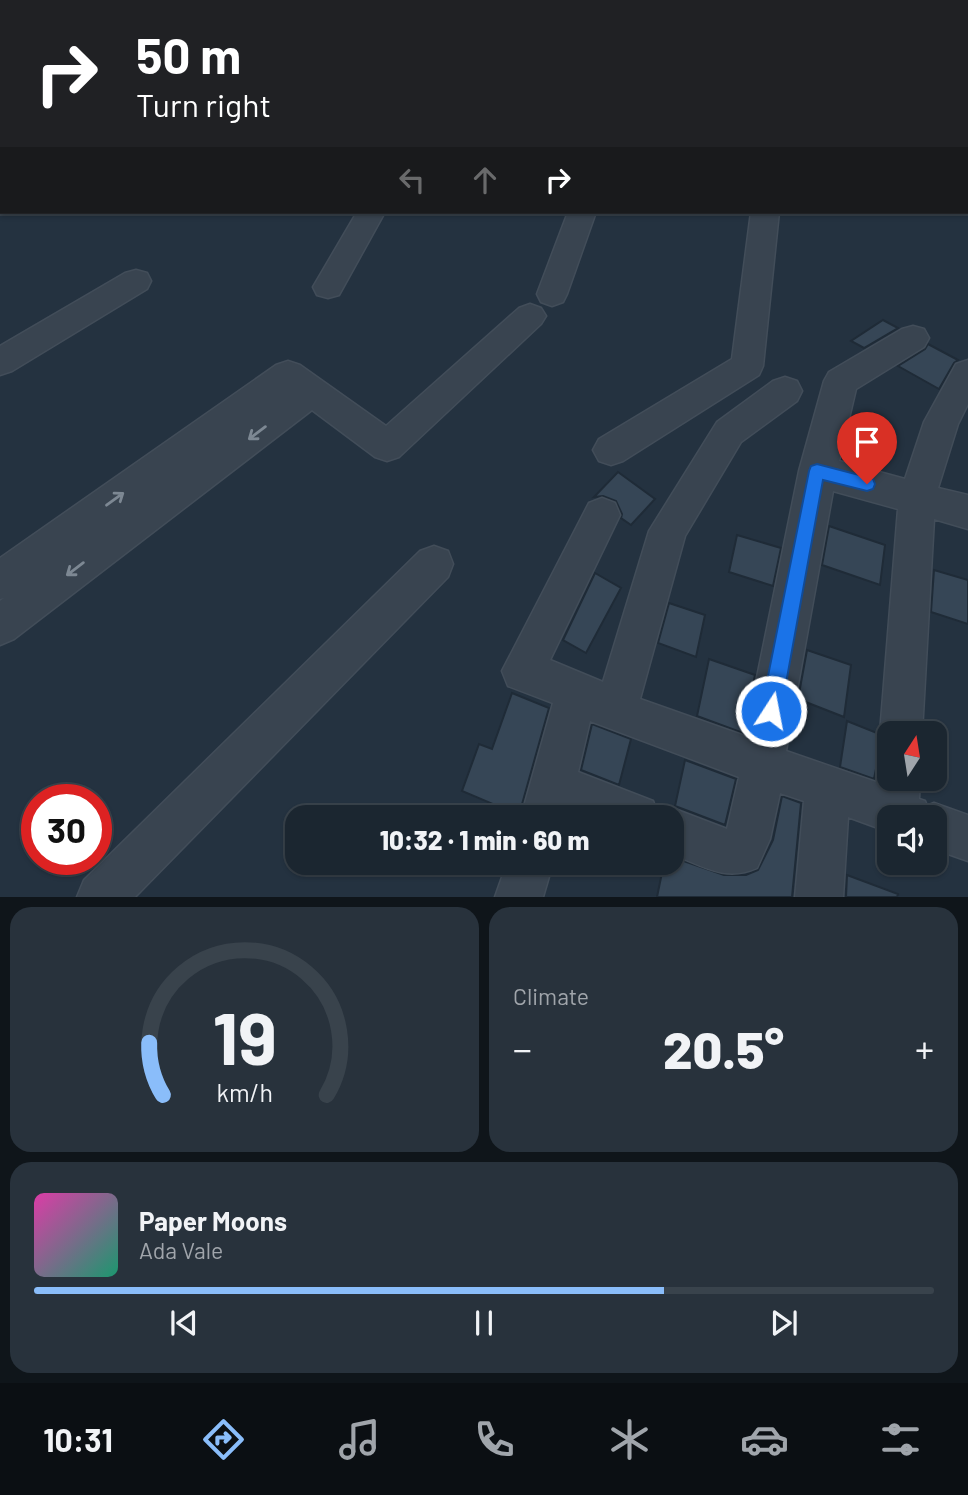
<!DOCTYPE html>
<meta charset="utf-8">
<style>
:root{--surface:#1b2630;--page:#28323c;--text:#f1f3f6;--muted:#a0a5ab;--line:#39434c;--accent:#8abdfa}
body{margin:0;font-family:Barlow,sans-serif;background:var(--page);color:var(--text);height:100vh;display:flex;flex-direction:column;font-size:26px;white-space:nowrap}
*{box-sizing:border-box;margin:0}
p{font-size:23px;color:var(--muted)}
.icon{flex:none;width:38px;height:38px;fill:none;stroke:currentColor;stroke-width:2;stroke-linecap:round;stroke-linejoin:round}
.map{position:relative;height:897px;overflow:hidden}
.details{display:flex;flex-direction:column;gap:10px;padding:10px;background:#0f151a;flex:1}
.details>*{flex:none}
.hud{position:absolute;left:0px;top:0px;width:970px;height:214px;box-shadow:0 2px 5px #0004,0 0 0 2px var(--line);background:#202124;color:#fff;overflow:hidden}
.needle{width:46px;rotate:12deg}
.buttons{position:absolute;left:877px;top:721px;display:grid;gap:14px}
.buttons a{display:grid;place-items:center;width:70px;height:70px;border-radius:14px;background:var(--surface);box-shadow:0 2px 5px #0004,0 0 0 2px var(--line);font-size:35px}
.speed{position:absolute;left:21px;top:784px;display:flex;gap:14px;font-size:35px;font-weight:700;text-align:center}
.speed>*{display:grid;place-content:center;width:91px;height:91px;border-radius:50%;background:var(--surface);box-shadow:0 2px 5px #0004,0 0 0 2px var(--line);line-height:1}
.speed .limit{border:10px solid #d22;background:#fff;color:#111}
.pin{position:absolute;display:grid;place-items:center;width:60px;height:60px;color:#fff;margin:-72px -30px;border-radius:50% 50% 50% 0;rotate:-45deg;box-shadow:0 0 7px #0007}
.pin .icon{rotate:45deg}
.me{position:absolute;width:77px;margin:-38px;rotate:11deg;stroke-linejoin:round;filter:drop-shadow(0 0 5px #0008)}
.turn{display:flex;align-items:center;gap:24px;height:147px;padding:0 21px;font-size:32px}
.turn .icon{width:91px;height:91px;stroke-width:2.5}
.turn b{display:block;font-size:49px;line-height:60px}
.lanes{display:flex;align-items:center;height:66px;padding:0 21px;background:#0003;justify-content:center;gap:35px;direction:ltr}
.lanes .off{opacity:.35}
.big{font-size:52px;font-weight:800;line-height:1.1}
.details .widget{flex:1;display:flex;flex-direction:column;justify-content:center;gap:10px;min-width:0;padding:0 24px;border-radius:21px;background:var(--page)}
.details .dial{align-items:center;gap:0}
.dial svg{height:182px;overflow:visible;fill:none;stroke:var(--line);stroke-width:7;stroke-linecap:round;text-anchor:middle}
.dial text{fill:var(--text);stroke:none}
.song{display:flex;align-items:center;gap:21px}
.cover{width:84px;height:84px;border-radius:10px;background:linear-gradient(135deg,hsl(320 70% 55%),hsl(160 70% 35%))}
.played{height:7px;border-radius:4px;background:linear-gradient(90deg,var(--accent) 70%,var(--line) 70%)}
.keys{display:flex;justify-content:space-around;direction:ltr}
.heat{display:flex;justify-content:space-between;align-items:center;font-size:38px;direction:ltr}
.details .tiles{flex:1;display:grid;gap:10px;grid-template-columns:1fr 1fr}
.widget:last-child{grid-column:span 2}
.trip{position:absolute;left:285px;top:805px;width:399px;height:70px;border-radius:21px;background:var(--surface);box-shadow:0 2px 5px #0004,0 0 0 2px var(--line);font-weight:800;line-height:70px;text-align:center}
.dock{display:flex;height:112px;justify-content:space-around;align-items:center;background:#0b0f13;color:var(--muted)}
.dock .icon{width:49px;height:49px}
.dock .active{color:var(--accent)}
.dock b{font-size:32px;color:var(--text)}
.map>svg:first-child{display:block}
.building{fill:#364656;stroke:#1f2b37;stroke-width:2}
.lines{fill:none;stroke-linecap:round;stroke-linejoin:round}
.minor-casing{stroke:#424d59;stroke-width:3}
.minor{fill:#394450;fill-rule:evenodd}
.oneway{stroke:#7d8893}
.route{fill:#1a73e8;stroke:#114b97;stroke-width:2}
</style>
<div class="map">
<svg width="968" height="897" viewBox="0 0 968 897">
<rect width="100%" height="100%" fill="#243240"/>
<path class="building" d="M883 320 898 328 864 348 851 341Z
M928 344 958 360 954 363 939 389 898 366 925 349Z
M849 429 878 437 873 467 842 459Z
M618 472 655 499 631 525 621 518 622 514 616 501 603 496 594 497Z
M829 526 885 545 880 585 822 565Z
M737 535 781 548 773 586 729 572Z
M934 570 968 580V624L931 612Z
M595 573 621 588 586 653 563 640Z
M669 603 705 615 696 657 658 643Z
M807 650 851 665 844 717 798 699Z
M709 659 755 675 743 733 697 716Z
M512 693 549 708 519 815 462 791 479 744 492 749Z
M847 721 877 733 881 744 874 779 840 767Z
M592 724 631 739 619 785 581 770Z
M685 760 736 779 725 825 675 806Z
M782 796 801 803 792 897H657L664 863H672V857L724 875H746L758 870 773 840Z
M847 875 898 894 897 897H846Z"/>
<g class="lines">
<defs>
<path id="minor" d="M166 0H188L165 2Z
M392 0H423L424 2H393Z
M799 0H821V2H799Z
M893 0H915V2H893Z
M0 187H2L0 207Z
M357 212H385L339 295 328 298 317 295 313 287Z
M568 212H596L567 294 563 302 552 306 541 302 537 294Z
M751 212H779L763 366 759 375 623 461 611 465 599 461 593 450 599 439 732 359Z
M136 270 147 273 151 281 147 289 12 371 0 375V346L125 273Z
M530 304 541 308 546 316 541 324 399 457 387 461 375 457 312 410 14 639 0 645V601L4 598 0 599V558L276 365 288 361 300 365 386 426 519 308Z
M913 326 924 329 929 338 924 347 856 389 839 461 905 479 924 422 956 364 968 360V404L958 424 938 488 968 495V529L934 519 922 733H889V750L886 748 880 733 898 509 833 491 786 751 876 782 882 763 889 761V779H920L919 799 925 801 927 806 934 803 968 815V861L934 849V817H889V832L848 817 843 897H795L804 801 780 793 770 839 757 868C725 882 703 866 672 854V817H580L568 813 567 817H521L553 703 508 686 502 671 589 503 602 498 615 503 620 515 550 660 603 682 649 531 717 422 773 381 785 377 797 381 802 391 797 401 741 442 685 536 640 699 745 736 799 471 824 381 829 372 902 329ZM590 721 739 777 727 829 672 808 658 814 653 801 578 772Z
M434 546 448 551 453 564 448 577 135 897H77L84 880 420 551Z
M507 863H553L543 897H495Z"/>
</defs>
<use href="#minor" class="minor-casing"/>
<use href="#minor" class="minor"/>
</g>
<defs><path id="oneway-shaft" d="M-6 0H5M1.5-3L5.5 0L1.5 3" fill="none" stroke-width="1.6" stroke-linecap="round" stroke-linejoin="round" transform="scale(1.75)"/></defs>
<g class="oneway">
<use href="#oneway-shaft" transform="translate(257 433) rotate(143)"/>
<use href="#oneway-shaft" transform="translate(115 499) rotate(-36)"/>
<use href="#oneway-shaft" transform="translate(75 569) rotate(143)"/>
</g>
<path class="route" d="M817 464 867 477 873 479 875 484 873 489 867 491 823 480 781 711 778 717 771 720 764 717 761 711 809 471 811 466Z"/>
</svg>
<div class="buttons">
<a><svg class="needle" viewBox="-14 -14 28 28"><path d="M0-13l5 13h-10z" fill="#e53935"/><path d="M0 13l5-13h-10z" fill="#a0a5ab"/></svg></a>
<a><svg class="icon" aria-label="sound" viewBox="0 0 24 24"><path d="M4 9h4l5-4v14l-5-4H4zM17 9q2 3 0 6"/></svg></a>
</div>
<div class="speed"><div class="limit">30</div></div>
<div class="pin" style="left:867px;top:484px;background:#d93025"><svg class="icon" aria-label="arrive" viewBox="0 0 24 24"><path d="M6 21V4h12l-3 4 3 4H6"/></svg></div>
<svg class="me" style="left:771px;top:711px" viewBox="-20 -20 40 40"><circle r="17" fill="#1a73e8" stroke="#fff" stroke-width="3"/><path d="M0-11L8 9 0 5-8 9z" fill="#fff"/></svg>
<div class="trip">10:32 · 1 min · 60 m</div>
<div class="hud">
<div class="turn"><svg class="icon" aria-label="right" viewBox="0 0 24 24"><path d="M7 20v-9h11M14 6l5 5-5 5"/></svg><div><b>50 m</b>Turn right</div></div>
<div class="lanes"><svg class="icon off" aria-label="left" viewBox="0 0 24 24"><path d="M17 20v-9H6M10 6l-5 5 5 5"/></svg><svg class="icon off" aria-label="ahead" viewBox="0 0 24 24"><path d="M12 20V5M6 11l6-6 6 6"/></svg><svg class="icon" aria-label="right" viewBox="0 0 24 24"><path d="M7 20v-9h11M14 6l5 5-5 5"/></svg></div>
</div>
</div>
<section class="details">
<div class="tiles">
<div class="widget dial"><svg viewBox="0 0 100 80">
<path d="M14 69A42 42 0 1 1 86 69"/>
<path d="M14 69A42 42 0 0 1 8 46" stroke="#8abdfa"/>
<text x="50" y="56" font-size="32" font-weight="700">19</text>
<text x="50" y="72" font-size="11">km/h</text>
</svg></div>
<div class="widget"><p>Climate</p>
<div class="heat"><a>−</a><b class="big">20.5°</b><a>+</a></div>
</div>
<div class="widget">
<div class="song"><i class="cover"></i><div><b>Paper Moons</b><p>Ada Vale</p></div></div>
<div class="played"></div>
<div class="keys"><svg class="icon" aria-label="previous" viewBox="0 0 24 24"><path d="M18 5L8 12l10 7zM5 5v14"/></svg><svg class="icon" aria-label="pause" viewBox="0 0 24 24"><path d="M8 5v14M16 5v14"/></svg><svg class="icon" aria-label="next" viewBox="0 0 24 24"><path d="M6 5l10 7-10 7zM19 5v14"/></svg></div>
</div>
</div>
</section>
<nav class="dock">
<b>10:31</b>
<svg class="icon active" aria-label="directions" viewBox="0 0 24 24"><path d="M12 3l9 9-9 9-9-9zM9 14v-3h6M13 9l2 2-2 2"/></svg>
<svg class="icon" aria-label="music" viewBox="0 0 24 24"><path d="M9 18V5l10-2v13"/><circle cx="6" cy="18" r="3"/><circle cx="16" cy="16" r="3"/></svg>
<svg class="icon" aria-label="phone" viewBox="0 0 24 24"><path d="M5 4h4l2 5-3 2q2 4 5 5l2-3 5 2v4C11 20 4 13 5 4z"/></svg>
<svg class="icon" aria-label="climate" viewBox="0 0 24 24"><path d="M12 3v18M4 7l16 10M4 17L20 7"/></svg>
<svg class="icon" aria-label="car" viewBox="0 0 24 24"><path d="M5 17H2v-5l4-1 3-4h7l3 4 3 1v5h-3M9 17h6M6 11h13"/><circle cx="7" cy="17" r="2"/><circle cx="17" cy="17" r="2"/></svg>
<svg class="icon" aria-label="filters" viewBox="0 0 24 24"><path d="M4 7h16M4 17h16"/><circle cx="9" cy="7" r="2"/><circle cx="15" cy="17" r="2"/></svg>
</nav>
